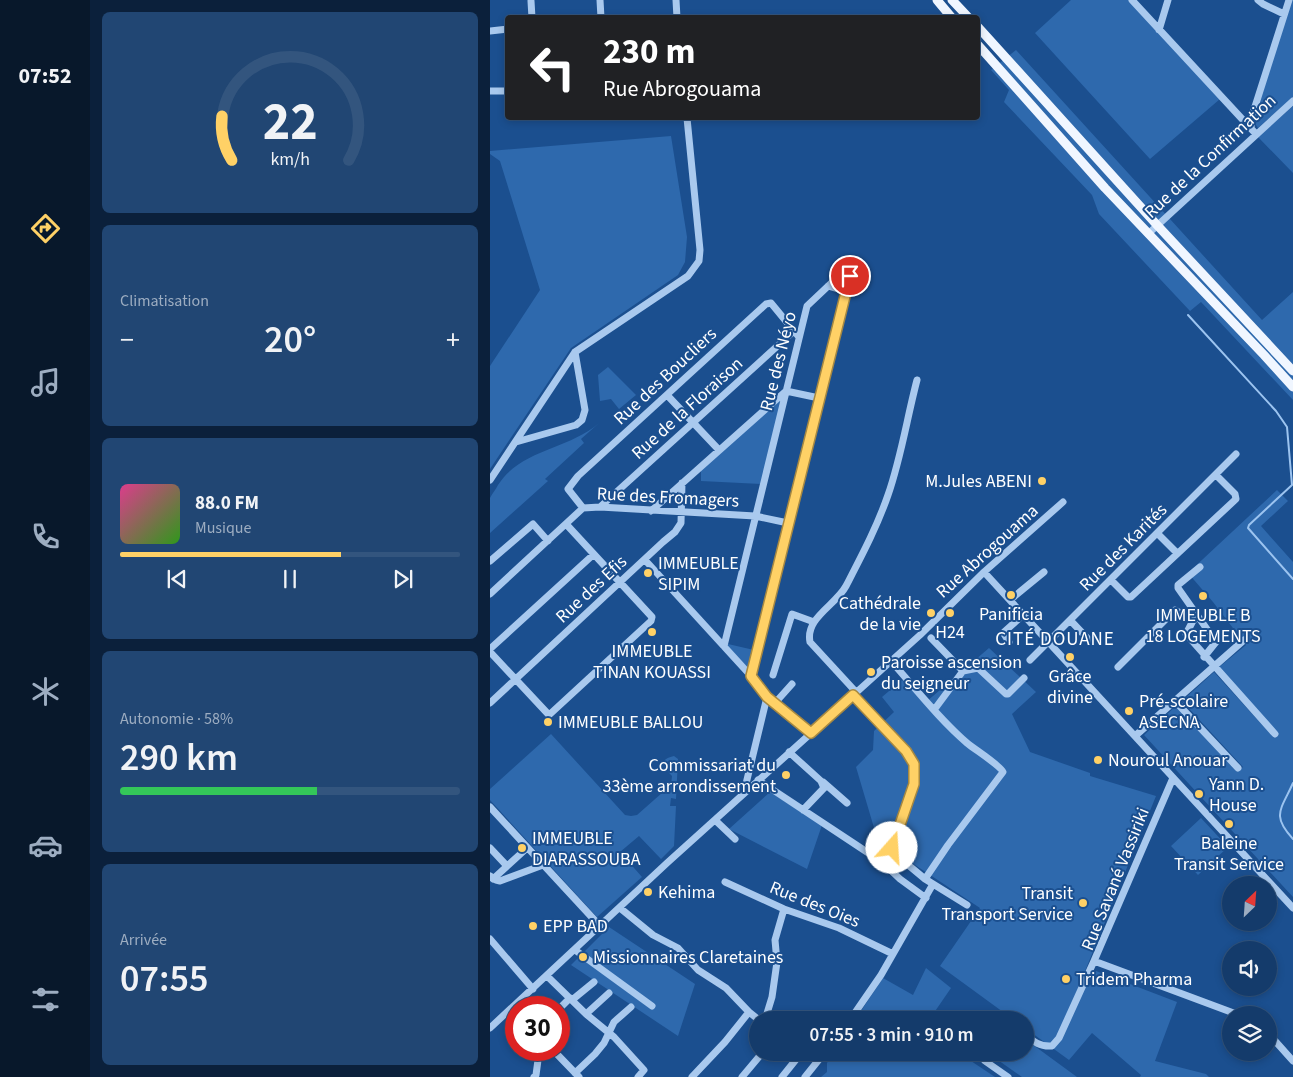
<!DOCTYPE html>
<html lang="fr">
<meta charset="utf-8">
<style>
:root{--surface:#143b6b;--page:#214673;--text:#f1f3f6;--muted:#9dadc1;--line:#33557e;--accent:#ffd166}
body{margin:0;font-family:"Source Sans 3",sans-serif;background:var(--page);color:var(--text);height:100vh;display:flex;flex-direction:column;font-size:19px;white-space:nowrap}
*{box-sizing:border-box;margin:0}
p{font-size:16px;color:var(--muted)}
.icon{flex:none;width:28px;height:28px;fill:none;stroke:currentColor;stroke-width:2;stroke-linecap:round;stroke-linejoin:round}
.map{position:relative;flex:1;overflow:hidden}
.details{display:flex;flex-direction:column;gap:12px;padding:12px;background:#0b203b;width:400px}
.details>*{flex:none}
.top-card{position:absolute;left:15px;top:15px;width:475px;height:105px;border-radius:5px;box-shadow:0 2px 8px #0003,0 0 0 1px var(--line);background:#202124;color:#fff;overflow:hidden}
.needle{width:32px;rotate:25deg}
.controls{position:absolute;left:732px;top:876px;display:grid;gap:10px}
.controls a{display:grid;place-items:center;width:55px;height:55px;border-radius:50%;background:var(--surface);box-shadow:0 2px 8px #0003,0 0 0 1px var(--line);font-size:25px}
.speed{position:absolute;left:15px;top:996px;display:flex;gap:10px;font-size:25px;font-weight:700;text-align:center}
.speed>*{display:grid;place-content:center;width:65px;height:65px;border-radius:50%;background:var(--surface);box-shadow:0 2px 8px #0003,0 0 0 1px var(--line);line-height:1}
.speed .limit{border:8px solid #d22;background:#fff;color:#111}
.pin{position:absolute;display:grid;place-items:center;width:42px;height:42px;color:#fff;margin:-21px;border:2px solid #fff;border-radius:50%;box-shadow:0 1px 5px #0007}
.me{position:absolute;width:55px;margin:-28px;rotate:19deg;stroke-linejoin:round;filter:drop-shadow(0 0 4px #0008)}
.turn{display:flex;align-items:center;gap:18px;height:105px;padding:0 15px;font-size:22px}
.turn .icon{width:65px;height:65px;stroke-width:2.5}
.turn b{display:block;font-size:35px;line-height:42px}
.big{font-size:38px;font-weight:600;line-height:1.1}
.details .tile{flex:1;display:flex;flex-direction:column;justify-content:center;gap:8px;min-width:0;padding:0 18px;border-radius:8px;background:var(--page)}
.details .dial{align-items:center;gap:0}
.dial svg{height:130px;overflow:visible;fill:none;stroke:var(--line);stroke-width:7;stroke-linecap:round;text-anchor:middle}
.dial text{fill:var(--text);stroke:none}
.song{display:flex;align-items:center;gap:15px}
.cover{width:60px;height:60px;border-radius:8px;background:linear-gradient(135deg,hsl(330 70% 55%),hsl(110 70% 35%))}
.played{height:5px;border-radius:2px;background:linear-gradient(90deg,var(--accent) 65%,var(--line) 65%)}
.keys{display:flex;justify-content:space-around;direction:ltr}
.heat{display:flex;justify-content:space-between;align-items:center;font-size:28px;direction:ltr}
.charge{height:8px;border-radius:4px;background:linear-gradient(90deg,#34c759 58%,var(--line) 0)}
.trip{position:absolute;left:259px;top:1011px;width:285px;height:50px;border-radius:25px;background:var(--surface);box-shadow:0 2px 8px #0003,0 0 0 1px var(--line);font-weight:600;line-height:50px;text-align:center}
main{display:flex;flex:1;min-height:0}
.tabs{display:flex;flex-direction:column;width:90px;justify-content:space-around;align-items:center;background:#08182b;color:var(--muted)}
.tabs .icon{width:35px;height:35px}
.tabs .active{color:var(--accent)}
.tabs b{font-size:22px;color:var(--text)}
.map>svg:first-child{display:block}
.green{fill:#2e69ad}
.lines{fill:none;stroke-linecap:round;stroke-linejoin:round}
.stream{stroke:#9cc4f0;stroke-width:2}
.minor{stroke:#a9c9ee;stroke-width:7}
.major{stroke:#f0f6ff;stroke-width:9}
.route-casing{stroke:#a68842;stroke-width:12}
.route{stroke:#ffd166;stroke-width:9}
.poi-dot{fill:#ffd166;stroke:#1b4f8f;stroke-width:2}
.labels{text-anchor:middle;stroke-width:4;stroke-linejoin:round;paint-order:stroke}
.street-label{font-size:18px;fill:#fff;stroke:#1b4f8f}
.poi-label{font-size:18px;fill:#fff;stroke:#1b4f8f;text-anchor:start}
.neighbourhood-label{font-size:19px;letter-spacing:1px;fill:#fff;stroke:#1b4f8f}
</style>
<main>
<nav class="tabs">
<b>07:52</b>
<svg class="icon active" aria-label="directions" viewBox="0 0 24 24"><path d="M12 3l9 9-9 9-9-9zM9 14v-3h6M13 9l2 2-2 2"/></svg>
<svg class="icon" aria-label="music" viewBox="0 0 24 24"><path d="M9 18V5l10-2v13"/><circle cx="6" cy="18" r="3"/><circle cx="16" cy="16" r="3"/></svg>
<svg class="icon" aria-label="phone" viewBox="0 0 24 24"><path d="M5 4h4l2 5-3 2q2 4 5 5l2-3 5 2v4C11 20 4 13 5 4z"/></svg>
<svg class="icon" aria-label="climate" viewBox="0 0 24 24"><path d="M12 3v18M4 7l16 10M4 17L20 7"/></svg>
<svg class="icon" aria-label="car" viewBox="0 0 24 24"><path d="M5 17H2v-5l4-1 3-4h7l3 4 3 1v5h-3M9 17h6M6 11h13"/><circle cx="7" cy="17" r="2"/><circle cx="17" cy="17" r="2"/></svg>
<svg class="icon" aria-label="filters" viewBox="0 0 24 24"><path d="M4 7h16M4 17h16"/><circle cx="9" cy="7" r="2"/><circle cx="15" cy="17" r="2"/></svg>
</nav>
<section class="details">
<div class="tile dial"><svg viewBox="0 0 100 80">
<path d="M14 69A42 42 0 1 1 86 69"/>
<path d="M14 69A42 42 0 0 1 8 42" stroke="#ffd166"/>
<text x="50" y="56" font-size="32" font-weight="700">22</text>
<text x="50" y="72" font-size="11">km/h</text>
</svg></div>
<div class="tile"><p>Climatisation</p>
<div class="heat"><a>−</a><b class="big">20°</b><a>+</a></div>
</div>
<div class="tile">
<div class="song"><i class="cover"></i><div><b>88.0 FM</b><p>Musique</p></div></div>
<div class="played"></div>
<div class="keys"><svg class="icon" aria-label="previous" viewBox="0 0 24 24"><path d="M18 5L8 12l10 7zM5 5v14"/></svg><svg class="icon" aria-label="pause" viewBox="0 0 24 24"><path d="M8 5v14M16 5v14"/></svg><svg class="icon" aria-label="next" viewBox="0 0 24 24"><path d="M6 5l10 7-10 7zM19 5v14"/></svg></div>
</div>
<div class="tile"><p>Autonomie · 58%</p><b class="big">290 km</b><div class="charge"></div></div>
<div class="tile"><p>Arrivée</p><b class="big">07:55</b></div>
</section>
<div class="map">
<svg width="803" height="1077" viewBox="0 0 803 1077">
<rect width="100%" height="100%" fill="#1b4f8f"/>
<path class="green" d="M581 0H640L730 99 660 159 545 33Z
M800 0H803V97L768 128 764 122V116Z
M526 50 772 320 803 292V400L711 302 700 311 609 214 602 195 514 102 519 90 501 70Z
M803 106V173L768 137Z
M181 136 197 237 195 262 188 275 81 348 0 469V366L50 290 10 161 0 154V151Z
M118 367 146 395 129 409 121 399 110 401 109 423 91 439 94 443 55 479 58 481 0 533C0 524 0 506 0 498 2 494 6 489 8 485 31 449 78 450 109 423L110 401 108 375Z
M293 396 271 484 211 481V470Z
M787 490 798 501 771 526 803 562V897L654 735 686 706 747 772 753 767 692 701 724 672 784 738 789 735 728 668 756 645 723 602 698 573Z
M238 644 264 650 259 669 238 647Z
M499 648 546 692 522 714 540 752 600 773V776L666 796 591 981 601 985 606 971 687 1002 665 1061 716 1074 719 1077H650L651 1075 602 1033 579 1060 535 1028V1020H524L450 966 490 908 419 861 390 848 366 767 383 750 384 731 404 712 392 697 412 680 436 702Z
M61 734 135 815 141 816 147 815 181 785 182 776C174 767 167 760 184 756L188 759 186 799 181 798 180 806H186L184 846 171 859 149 836 130 852 152 877 107 917 0 800V789Z
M280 792 332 825 317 869 239 829Z
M711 818 738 847 708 875 681 846Z
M119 927 205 984 188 1036 81 965Z
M436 968 461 988 439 1020H365L393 978 423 995Z
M535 1039 587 1077H532L498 1053 535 1052Z
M344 1052 469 1053 505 1077H331L337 1072V1063Z"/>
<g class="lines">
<path class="stream" d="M698 315 786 411 797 427 802 485 759 525 758 528 803 579
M803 783C791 810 781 815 803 839"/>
<path class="minor" d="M110 0 111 18
M186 0 187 18
M642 0 766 134
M768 0 773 4 794 14
M41 1 42 18
M669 30 678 0
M0 31 18 29
M0 91H18
M761 128 762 116 799 0
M658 234 803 101
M338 286 355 291
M177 395 229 450
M26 442 86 425 92 420 95 410 85 352
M0 480 85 352 198 276 209 261 210 250 197 118
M110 507 304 331
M93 508 78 489 88 476 276 304 281 303 309 337
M161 511 296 391 329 398
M667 533 687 553
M155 560 261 676 277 697 321 733
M0 561 43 524 58 541
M710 567 688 585V588L726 642 714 657
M494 572 803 908
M621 580 638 597H641L746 499 745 494 726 475
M0 594 93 508 110 507 265 516 298 523
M520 600 554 572
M706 615 696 634 785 734
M580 620 599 640
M441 638 473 671 444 710
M519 642 514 634V632L533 615
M234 646 317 306 353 272 358 273 360 276 261 676
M0 649 104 554
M0 652 59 715 161 621 162 617 76 524
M540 660 746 454
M401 661C426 689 449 719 477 743 484 749 511 766 513 772L458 845 435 879
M628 667 685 610 704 620
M473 671 488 668 516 694H518L534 678
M283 675 302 614 324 622
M366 692 320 642C315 618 346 605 356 586 371 557 387 527 398 495 411 458 417 418 427 380
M363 695 416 751 424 764V784L402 849 405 854 435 879 477 905
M685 701 748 768
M0 703 173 542 185 532 191 523 192 483
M285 703 302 684
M645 736 754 640
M299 752 331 781 334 788 313 810
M683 778 604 961 749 1015
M268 780 392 862 410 879 436 898
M333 782 357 803
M254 792 277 697
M0 807 110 926
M225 820 245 839
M0 848 17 866
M0 876 6 880 10 881 53 865
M3 879 37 848
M235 882 294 909 349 928 403 954
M130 908 163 935 188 948 208 970 236 988 259 1012
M0 939 43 989
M85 950 162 1006
M57 976 96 1014 124 1037 154 1070 148 1077
M82 1000 104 982
M69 1009 80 998
M96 1014 119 993
M275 1020 282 997 287 962 285 940 294 909
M360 1020 391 975 443 884
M0 1028 177 863 430 635 494 572 573 502
M535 1034C544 1042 550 1047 562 1046L569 1038 604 961
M779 1034 803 1061
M63 1050 89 1077
M495 1061 518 1077
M85 1073 105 1054 114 1043 124 1022 141 1007
M44 1077 46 1075 48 1060 55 1050
M202 1077 235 1042 259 1012 269 1020
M252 1077 273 1052
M292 1077 312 1052
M315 1077 335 1052"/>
<path class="major" d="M447 0 462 18
M462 0 479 18
M488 27 667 225 803 371
M488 45 615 188 774 355 803 387"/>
</g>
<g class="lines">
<defs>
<path id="route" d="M360 276 261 676 277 697 321 733 363 695 416 751 424 764V784L402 848"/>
</defs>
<use href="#route" class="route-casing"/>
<use href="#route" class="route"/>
</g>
<g class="poi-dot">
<circle cx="552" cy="481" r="5"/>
<circle cx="158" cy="573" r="5"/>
<circle cx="521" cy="595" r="5"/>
<circle cx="713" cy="596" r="5"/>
<circle cx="441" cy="613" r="5"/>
<circle cx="460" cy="613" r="5"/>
<circle cx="162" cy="632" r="5"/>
<circle cx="580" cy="657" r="5"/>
<circle cx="381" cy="672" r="5"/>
<circle cx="639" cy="711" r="5"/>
<circle cx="58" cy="722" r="5"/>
<circle cx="608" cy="760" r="5"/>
<circle cx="296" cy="775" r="5"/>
<circle cx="709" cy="794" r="5"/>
<circle cx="739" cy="824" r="5"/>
<circle cx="32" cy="848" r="5"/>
<circle cx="158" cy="892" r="5"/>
<circle cx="593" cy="903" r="5"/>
<circle cx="43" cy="926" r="5"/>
<circle cx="93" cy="957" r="5"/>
<circle cx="576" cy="979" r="5"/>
</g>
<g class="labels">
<g class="street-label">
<text transform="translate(720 156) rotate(-43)" y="6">Rue de la Confirmation</text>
<text transform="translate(288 361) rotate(-76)" y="6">Rue des Néyo</text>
<text transform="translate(175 376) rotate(-43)" y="6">Rue des Boucliers</text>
<text transform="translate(197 408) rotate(-42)" y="6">Rue de la Floraison</text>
<text transform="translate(178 497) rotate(3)" y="6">Rue des Fromagers</text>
<text transform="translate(633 547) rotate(-45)" y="6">Rue des Karités</text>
<text transform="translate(497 551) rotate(-42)" y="6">Rue Abrogouama</text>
<text transform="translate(101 589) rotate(-43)" y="6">Rue des Efis</text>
<text transform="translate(625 879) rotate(-68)" y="6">Rue Savané Vassiriki</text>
<text transform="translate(325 904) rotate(22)" y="6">Rue des Oies</text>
</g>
<g class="poi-label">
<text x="542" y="487" text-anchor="end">M.Jules ABENI</text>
<text x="168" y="569">IMMEUBLE<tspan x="168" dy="21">SIPIM</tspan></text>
<text x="431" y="609" text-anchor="end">Cathédrale<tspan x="431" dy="21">de la vie</tspan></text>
<text x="521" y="620" text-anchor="middle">Panificia</text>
<text x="713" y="621" text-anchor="middle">IMMEUBLE B<tspan x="713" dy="21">18 LOGEMENTS</tspan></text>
<text x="460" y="638" text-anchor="middle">H24</text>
<text x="162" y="657" text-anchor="middle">IMMEUBLE<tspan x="162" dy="21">TINAN KOUASSI</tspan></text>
<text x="391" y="668">Paroisse ascension<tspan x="391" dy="21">du seigneur</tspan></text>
<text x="580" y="682" text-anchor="middle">Grâce<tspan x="580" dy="21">divine</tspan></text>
<text x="649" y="707">Pré-scolaire<tspan x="649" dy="21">ASECNA</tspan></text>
<text x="68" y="728">IMMEUBLE BALLOU</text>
<text x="618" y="766">Nouroul Anouar</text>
<text x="286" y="771" text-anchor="end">Commissariat du<tspan x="286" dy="21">33ème arrondissement</tspan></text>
<text x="719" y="790">Yann D.<tspan x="719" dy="21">House</tspan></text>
<text x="42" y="844">IMMEUBLE<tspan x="42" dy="21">DIARASSOUBA</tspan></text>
<text x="739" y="849" text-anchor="middle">Baleine<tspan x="739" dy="21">Transit Service</tspan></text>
<text x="168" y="898">Kehima</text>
<text x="583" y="899" text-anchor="end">Transit<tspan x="583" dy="21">Transport Service</tspan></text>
<text x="53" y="932">EPP BAD</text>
<text x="103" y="963">Missionnaires Claretaines</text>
<text x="586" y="985">Tridem Pharma</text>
</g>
<g class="neighbourhood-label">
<text x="565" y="645">CITÉ DOUANE</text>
</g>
</g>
</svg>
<div class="controls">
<a><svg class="needle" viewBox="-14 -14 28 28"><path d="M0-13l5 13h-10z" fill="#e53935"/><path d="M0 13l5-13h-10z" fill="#9dadc1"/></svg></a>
<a><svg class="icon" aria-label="sound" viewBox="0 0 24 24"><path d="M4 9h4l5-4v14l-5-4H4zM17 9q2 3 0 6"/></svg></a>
<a><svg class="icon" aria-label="layers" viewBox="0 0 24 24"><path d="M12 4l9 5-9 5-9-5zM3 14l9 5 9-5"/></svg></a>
</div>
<div class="speed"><div class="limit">30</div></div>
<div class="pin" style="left:360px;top:276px;background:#d93025"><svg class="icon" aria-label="arrive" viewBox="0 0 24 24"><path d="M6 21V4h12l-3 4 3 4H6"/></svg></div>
<svg class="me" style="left:402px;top:848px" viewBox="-20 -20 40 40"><circle r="19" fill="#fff"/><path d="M0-13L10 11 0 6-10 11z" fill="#ffd166"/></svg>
<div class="trip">07:55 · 3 min · 910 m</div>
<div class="top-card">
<div class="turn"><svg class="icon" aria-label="left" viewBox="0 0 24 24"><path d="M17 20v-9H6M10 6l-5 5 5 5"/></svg><div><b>230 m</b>Rue Abrogouama</div></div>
</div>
</div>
</main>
